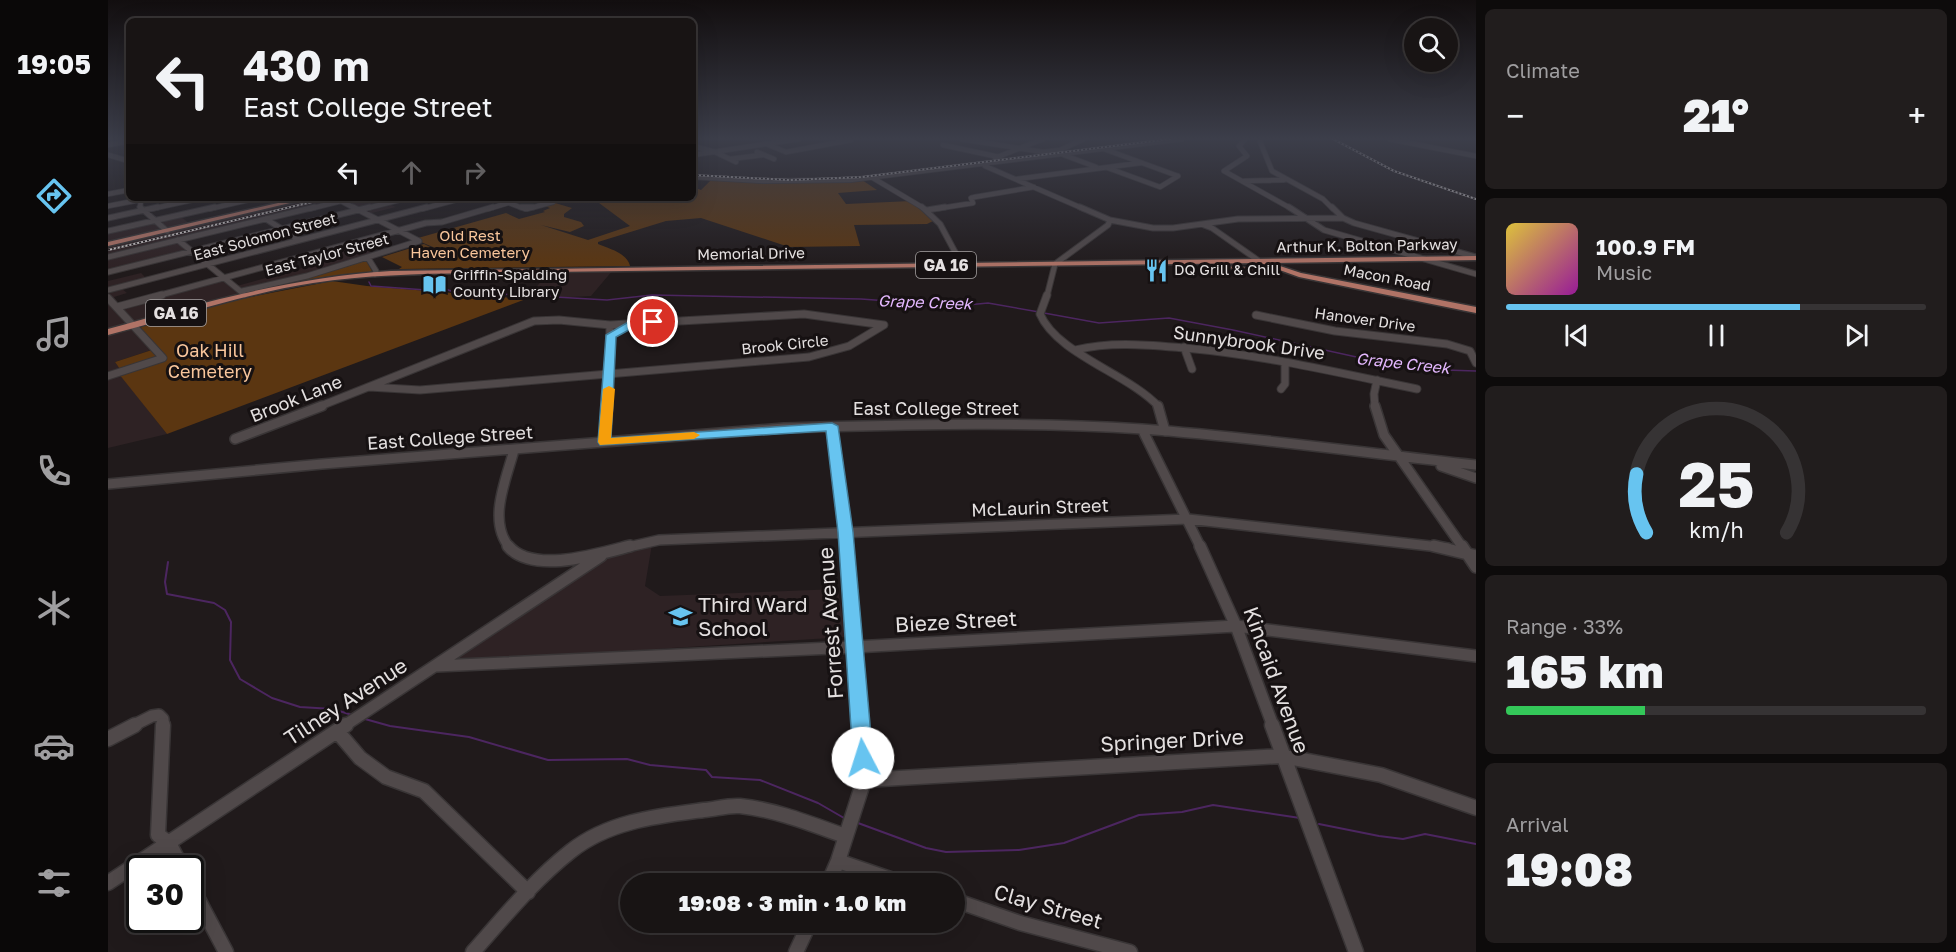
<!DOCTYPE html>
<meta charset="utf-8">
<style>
:root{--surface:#181414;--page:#211d1d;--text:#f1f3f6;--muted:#9f9ea0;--line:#363334;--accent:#67c4f0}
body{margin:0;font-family:"Golos Text",sans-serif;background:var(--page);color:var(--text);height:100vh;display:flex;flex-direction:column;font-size:22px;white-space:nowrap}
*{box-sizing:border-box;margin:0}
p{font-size:20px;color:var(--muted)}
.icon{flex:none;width:33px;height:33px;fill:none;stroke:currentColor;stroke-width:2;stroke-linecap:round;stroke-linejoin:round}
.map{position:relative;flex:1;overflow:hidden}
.drawer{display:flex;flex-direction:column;gap:9px;padding:9px;background:#0d0b0b;width:480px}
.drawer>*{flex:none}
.top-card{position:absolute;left:18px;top:18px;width:570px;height:183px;border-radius:9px;box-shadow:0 6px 24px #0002,0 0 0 2px var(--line);background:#181414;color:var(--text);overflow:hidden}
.buttons{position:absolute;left:1296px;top:18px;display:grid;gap:12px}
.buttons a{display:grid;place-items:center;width:54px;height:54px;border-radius:50%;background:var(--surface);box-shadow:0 6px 24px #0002,0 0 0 2px var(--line);font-size:30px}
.speed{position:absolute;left:18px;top:855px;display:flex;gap:12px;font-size:30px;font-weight:700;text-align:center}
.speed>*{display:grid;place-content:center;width:78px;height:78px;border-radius:50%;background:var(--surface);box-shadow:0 6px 24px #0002,0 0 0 2px var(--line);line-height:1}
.speed .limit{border:3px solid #111;border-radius:9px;background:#fff;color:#111}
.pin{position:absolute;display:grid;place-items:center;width:51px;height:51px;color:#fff;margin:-26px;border:3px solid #fff;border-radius:50%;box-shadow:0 2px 6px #0007}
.me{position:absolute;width:66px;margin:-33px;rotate:355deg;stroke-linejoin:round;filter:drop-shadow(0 0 4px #0008)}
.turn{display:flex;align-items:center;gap:21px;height:126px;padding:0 18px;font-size:27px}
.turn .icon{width:78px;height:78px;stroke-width:2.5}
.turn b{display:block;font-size:42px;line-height:51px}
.lanes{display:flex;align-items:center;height:57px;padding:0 18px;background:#0003;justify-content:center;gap:30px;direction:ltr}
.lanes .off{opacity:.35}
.big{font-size:45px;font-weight:800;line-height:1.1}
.drawer .widget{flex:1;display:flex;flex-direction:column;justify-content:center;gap:9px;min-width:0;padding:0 21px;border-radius:9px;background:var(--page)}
.drawer .dial{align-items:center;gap:0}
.dial svg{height:156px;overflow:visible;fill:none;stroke:var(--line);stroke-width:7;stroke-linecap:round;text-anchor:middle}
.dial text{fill:var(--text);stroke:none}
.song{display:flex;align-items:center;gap:18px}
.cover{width:72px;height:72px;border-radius:9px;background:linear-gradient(135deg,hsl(50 70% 55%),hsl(300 70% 35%))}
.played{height:6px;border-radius:3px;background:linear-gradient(90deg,var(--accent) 70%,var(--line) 70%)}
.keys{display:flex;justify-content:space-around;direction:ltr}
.heat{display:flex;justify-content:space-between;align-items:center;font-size:33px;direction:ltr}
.charge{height:9px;border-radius:4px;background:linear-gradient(90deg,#34c759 33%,var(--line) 0)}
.trip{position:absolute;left:512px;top:873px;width:345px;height:60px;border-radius:30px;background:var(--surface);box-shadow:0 6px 24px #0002,0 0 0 2px var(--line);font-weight:800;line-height:60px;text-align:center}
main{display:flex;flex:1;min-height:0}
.tabs{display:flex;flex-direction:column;width:108px;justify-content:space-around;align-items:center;background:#0a0808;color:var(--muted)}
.tabs .icon{width:42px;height:42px}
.tabs .selected{color:var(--accent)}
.tabs b{font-size:27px;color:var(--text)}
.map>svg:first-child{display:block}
.built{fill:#2e2224}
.green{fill:#5b3611}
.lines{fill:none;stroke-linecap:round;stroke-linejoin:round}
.stream-far1{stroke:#4c2660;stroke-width:1.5}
.stream{stroke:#4c2660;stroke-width:2}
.minor-far5-casing{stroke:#393536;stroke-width:6}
.minor-far4-casing{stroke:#393536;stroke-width:7}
.minor-far3-casing{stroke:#393536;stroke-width:9}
.minor-far2-casing{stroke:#393536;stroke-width:12}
.minor-far1-casing{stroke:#393536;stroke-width:14}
.minor-casing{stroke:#393536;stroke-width:17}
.major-casing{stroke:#393536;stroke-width:3}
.minor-far5{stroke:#50494a;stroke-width:4.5}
.minor-far4{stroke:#50494a;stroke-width:5}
.minor-far3{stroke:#50494a;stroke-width:7}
.minor-far2{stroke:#50494a;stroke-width:9}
.minor-far1{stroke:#50494a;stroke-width:11}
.minor{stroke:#50494a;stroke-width:14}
.major{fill:#b07366;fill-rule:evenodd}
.rail-casing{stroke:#cdc8c8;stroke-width:2}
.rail{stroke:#161112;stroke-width:1.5;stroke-dasharray:2;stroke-linecap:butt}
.route{fill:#67c4f0;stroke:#437f9c;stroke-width:1.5}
.slow{fill:#f59e0b}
.labels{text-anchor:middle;stroke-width:6;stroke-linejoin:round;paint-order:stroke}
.far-park-label{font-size:15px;fill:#f8c59b;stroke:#161112}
.far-street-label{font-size:15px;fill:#e4e0e0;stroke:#161112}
.far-poi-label{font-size:15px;fill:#e4e0e0;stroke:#161112;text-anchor:start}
.shield{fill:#161112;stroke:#a6a2a2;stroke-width:1.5}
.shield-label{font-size:16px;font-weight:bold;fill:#e4e0e0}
.far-water-label{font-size:16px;font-style:italic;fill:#e3b7fe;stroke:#161112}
.street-label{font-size:18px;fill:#e4e0e0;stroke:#161112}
.park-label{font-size:18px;fill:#f8c59b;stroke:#161112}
.near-poi-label{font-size:21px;fill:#e4e0e0;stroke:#161112;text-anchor:start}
.near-street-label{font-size:21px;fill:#e4e0e0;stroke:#161112}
</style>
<main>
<nav class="tabs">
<b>19:05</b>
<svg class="icon selected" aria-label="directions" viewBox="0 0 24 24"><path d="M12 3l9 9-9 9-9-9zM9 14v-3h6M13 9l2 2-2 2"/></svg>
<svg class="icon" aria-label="music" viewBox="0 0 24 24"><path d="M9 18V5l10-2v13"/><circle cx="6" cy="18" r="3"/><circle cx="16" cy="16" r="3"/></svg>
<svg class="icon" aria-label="phone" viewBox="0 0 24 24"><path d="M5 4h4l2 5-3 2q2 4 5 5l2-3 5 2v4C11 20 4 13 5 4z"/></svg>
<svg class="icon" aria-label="climate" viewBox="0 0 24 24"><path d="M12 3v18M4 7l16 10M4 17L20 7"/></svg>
<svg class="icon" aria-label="car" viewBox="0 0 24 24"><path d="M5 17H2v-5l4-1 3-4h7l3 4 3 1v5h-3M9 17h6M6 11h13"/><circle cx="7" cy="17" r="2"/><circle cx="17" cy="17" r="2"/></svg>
<svg class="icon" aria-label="filters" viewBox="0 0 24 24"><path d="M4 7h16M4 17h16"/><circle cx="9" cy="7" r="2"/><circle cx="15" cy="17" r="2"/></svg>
</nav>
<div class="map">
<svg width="1368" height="952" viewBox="0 0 1368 952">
<rect width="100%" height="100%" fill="#201a1b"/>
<path class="built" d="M201 198H300L281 204 288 207 260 214 231 199 72 238 87 251 0 273V232L72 216 83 225Z
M249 242 267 255 28 323 50 348 7 362 15 373 12 374 59 434 0 448V281L33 273 40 280 13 288 19 293 6 297 13 307 114 279 125 287 219 261 209 253Z
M505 270 483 296 418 299 442 271Z
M544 544 537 586 552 596 730 589 738 637 341 662 511 550Z"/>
<path class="green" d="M604 179 754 180 769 190 730 193 738 204 803 201 825 221 819 224 746 225 752 246 681 247 593 218 558 221 490 242V244C502 249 519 253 522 266L293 269H291L294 267 274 257 316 244 337 254 339 253 313 242 310 238 398 213 411 219 437 212 435 211 442 208 437 206 447 203 464 208 456 214V217L473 222 476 226 462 232 433 225 480 240 522 226 487 200 585 198V187L593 190Z
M258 260 265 273 203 280 141 292Z
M224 281 259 286 418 299 59 434 11 374 14 372 7 362 50 348 31 327 122 301Z"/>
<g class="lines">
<path class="stream-far1" d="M261 282 263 286 318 290 335 288 343 291 499 300 544 295 753 299 849 306 880 303 931 312
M936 313 991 323 1061 318 1125 330 1253 358 1337 370 1368 371"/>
<path class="stream" d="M60 562 57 582 59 594 106 603 117 610 123 622 122 660 132 679 164 698 192 707 225 709 244 715
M257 719 282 726 361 737 440 760 519 759 542 765 598 770 604 777 652 780 710 803 736 818
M750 823 818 848 838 852 911 850 956 843 1031 815 1074 812 1105 805 1192 818
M1211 824 1271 836 1295 839 1317 834 1368 844"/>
<defs>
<path id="minor-far5" d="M853 139 935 152 952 150 976 139
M1137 139 1131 146 1139 156 1116 171 1184 209
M1151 139 1164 171 1215 199 1225 209
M1281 139 1368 156
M0 145 21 141
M661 145 678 152 743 140
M835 145 891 157
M585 146 607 152 628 162
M996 149 1070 176
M649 152 666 159
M0 155 21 161
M585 155 691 139
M956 155 988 167
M887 158 935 139
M622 159 654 155
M877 166 976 209
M1000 168 1052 187 1070 176
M585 177 655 181 742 180 1074 139
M765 178 817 209
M909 179 1032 163
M1136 181 1176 180
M0 194 21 190
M388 198 417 209
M0 206 31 200
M32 209 33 198
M43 209 93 198
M101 209 149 198
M201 209 233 201 248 209
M256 209 299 198
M314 209 355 198
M380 209 400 203
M419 209 445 202
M827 209 865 203 863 198 867 197 926 187"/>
<path id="minor-far4" d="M32 207 59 231
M413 207H425
M814 207 832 224 854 265
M1181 207 1216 230 1368 274
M1224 207 1235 218 1246 223 1368 257
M819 210 837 207
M0 218 50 207
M158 219 191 240
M1002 220 1045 228H1065L1130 219 1235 218
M1096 225 1104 228 1151 261
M0 231 107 207
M70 240 137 295
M0 257 207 207
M260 258 268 271 267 274
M0 272 262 207
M0 290 319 207
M134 291 199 276 311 241 245 207
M49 296 318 223 334 222 385 207
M939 296 947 264 1000 225 1002 220 972 207"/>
<path id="minor-far3" d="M939 295 932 314C949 354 1021 374 1051 407
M0 298 55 358 0 376
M9 307 54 295
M1148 315 1227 331 1339 344 1362 351 1368 363
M1076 347 1084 369
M967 350C1004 341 1040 345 1077 348 1156 355 1232 373 1309 389
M1173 389 1177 384V362
M210 407 426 321 451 320 502 325 696 314 776 325 741 346 701 357 312 390 261 387
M500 407 502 325
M1267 407 1266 394 1269 380"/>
<path id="minor-far2" d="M1050 406 1057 431
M1267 406 1276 435 1355 548
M724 427 739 548
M1034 429 1093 548
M127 439 214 406
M497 442 500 406
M1333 466 1368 478
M0 484 214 464 676 428C795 425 915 421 1034 429 1146 437 1257 453 1368 465
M402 548C379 521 398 480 406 450
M516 548 551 540 1080 519 1340 548"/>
<path id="minor-far1" d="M400 546C424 575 491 554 522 546
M739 546 752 726
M1092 546 1128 626 1165 726
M1326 546 1368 556
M1354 546 1368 567
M328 666 746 647 1128 626 1368 656
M24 726 44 716 51 715 55 719V726
M236 726 493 556"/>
<path id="minor" d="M55 725 50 835 61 843 74 868
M1164 725 1248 952
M229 731 252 758 278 777 316 791 420 892
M0 739 27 725
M756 780 1174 756 1273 775 1368 808
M730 861 797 884
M0 883 238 725
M82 884 118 952
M720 884 730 861 756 780 752 725
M846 900 912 923 1022 952
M365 952C396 917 426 880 463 851 501 821 550 816 596 810 608 809 620 805 632 806 669 810 703 824 737 836
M688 952 702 922"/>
<path id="major" d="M192 198H203L0 246V242Z
M1368 256V260L1163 263 1193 273 1368 307V313L1191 277 1152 263 361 273C309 274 257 275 205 283 135 294 68 317 0 335V329C93 303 185 277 283 271Z
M1124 266 1166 271 1170 273 1166 275 1127 270 1123 268Z"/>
</defs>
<use href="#minor-far5" class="minor-far5-casing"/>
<use href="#minor-far4" class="minor-far4-casing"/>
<use href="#minor-far3" class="minor-far3-casing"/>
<use href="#minor-far2" class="minor-far2-casing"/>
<use href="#minor-far1" class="minor-far1-casing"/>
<use href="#minor" class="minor-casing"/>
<use href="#major" class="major-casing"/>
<use href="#minor-far5" class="minor-far5"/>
<use href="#minor-far4" class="minor-far4"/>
<use href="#minor-far3" class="minor-far3"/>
<use href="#minor-far2" class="minor-far2"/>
<use href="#minor-far1" class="minor-far1"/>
<use href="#minor" class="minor"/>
<use href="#major" class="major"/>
<defs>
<path id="rail" d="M1225 139 1286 171 1368 199
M585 175 682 180 754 177 1062 139
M0 250 221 198"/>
</defs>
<use href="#rail" class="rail-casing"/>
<use href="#rail" class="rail"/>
</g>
<linearGradient id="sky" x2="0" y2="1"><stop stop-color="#120e0f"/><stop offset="0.51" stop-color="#3c3e4a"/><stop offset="1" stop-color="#3c3e4a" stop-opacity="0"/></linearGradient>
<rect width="1368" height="272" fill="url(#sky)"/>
<path class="route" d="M545 319 550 322 549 324 528 326 508 337 503 438 724 423 730 426 745 532 765 758 762 765 755 767 748 765 745 758 730 532 718 431 492 445 490 442 498 335 522 321Z"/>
<path class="slow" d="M501 386 507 389 503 438 586 432 592 435 586 439 492 445 490 442 495 389Z"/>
<defs>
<symbol id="restaurant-bare" viewBox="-9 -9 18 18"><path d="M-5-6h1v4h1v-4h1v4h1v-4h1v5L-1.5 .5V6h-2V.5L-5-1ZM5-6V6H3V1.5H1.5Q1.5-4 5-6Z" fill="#67c4f0" stroke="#161112" stroke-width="2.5" paint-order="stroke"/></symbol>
<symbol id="library-bare" viewBox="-9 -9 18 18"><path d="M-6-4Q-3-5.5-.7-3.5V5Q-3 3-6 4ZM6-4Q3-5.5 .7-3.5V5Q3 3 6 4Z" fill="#67c4f0" stroke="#161112" stroke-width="2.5" paint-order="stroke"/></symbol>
<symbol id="school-bare" viewBox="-9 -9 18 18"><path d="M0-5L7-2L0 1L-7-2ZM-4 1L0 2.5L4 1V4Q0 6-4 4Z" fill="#67c4f0" stroke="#161112" stroke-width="2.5" paint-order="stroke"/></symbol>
</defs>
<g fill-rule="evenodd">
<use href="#restaurant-bare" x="1032" y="254" width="33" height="33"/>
<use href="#library-bare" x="310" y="268" width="33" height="33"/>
<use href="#school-bare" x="556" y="600" width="33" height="33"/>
</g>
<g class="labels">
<g class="far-park-label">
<text x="362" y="241">Old Rest<tspan x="362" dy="17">Haven Cemetery</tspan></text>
</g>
<g class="far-street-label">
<text transform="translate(157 237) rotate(-15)" y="5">East Solomon Street</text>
<text transform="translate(1259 246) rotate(-1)" y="5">Arthur K. Bolton Parkway</text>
<text transform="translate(643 254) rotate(-1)" y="5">Memorial Drive</text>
<text transform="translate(219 255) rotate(-15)" y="5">East Taylor Street</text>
<text transform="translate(1279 278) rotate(11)" y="5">Macon Road</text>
<text transform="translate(1257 320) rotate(8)" y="5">Hanover Drive</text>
<text transform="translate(677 345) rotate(-6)" y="5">Brook Circle</text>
</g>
<g class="far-poi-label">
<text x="1066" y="275">DQ Grill &amp; Chill</text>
<text x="345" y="280">Griffin-Spalding<tspan x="345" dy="17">County Library</tspan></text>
</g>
<g class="shield">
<rect x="808" y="252" width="60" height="26" rx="4.5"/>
<rect x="38" y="300" width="60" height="26" rx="4.5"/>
</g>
<g class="shield-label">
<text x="838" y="271">GA 16</text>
<text x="68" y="319">GA 16</text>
</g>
<g class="far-water-label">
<text transform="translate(817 302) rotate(2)" y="6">Grape Creek</text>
<text transform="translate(1295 363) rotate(6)" y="6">Grape Creek</text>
</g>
<g class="street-label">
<text transform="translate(1141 343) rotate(8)" y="6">Sunnybrook Drive</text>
<text transform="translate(188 399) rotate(-22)" y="6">Brook Lane</text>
<text x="828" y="415">East College Street</text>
<text transform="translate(342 438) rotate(-4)" y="6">East College Street</text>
<text transform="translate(932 508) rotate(-2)" y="6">McLaurin Street</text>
</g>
<g class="park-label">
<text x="102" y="357">Oak Hill<tspan x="102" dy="21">Cemetery</tspan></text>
</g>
<g class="near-poi-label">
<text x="590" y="612">Third Ward<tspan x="590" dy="24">School</tspan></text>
</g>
<g class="near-street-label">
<text transform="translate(848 622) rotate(-3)" y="7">Bieze Street</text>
<text transform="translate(723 623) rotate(-94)" y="7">Forrest Avenue</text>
<text transform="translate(1168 680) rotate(70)" y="7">Kincaid Avenue</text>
<text transform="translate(238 702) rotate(-33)" y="7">Tilney Avenue</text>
<text transform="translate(1064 741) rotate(-3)" y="7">Springer Drive</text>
<text transform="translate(940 907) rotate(16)" y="7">Clay Street</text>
</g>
</g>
</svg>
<div class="buttons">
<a><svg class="icon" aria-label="search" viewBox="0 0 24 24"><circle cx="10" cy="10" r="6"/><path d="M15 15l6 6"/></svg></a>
</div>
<div class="speed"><div class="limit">30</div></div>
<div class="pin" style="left:545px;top:322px;background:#d93025"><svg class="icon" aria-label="arrive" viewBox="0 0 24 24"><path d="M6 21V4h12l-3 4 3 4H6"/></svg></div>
<svg class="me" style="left:755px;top:758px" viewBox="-20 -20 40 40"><circle r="19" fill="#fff"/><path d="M0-13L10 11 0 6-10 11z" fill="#67c4f0"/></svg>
<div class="trip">19:08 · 3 min · 1.0 km</div>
<div class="top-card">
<div class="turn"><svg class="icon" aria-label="left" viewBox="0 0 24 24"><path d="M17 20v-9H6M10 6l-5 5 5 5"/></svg><div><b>430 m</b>East College Street</div></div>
<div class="lanes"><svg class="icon" aria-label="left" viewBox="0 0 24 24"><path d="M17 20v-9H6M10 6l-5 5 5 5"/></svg><svg class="icon off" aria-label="ahead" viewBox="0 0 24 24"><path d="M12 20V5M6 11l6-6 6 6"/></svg><svg class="icon off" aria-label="right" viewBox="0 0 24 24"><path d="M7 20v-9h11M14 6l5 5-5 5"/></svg></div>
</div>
</div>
<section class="drawer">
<div class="widget"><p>Climate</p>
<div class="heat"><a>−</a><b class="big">21°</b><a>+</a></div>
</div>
<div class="widget">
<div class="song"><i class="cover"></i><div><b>100.9 FM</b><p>Music</p></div></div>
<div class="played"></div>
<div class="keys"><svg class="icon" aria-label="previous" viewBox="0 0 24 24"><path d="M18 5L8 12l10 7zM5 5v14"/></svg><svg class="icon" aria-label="pause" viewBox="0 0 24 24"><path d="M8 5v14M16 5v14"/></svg><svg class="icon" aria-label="next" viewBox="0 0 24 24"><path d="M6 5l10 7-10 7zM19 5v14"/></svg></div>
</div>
<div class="widget dial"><svg viewBox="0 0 100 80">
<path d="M14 69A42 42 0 1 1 86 69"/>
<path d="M14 69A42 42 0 0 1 9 39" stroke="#67c4f0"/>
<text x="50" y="56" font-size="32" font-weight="700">25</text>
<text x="50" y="72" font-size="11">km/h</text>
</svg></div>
<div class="widget"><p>Range · 33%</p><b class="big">165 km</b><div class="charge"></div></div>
<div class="widget"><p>Arrival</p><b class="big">19:08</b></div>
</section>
</main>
